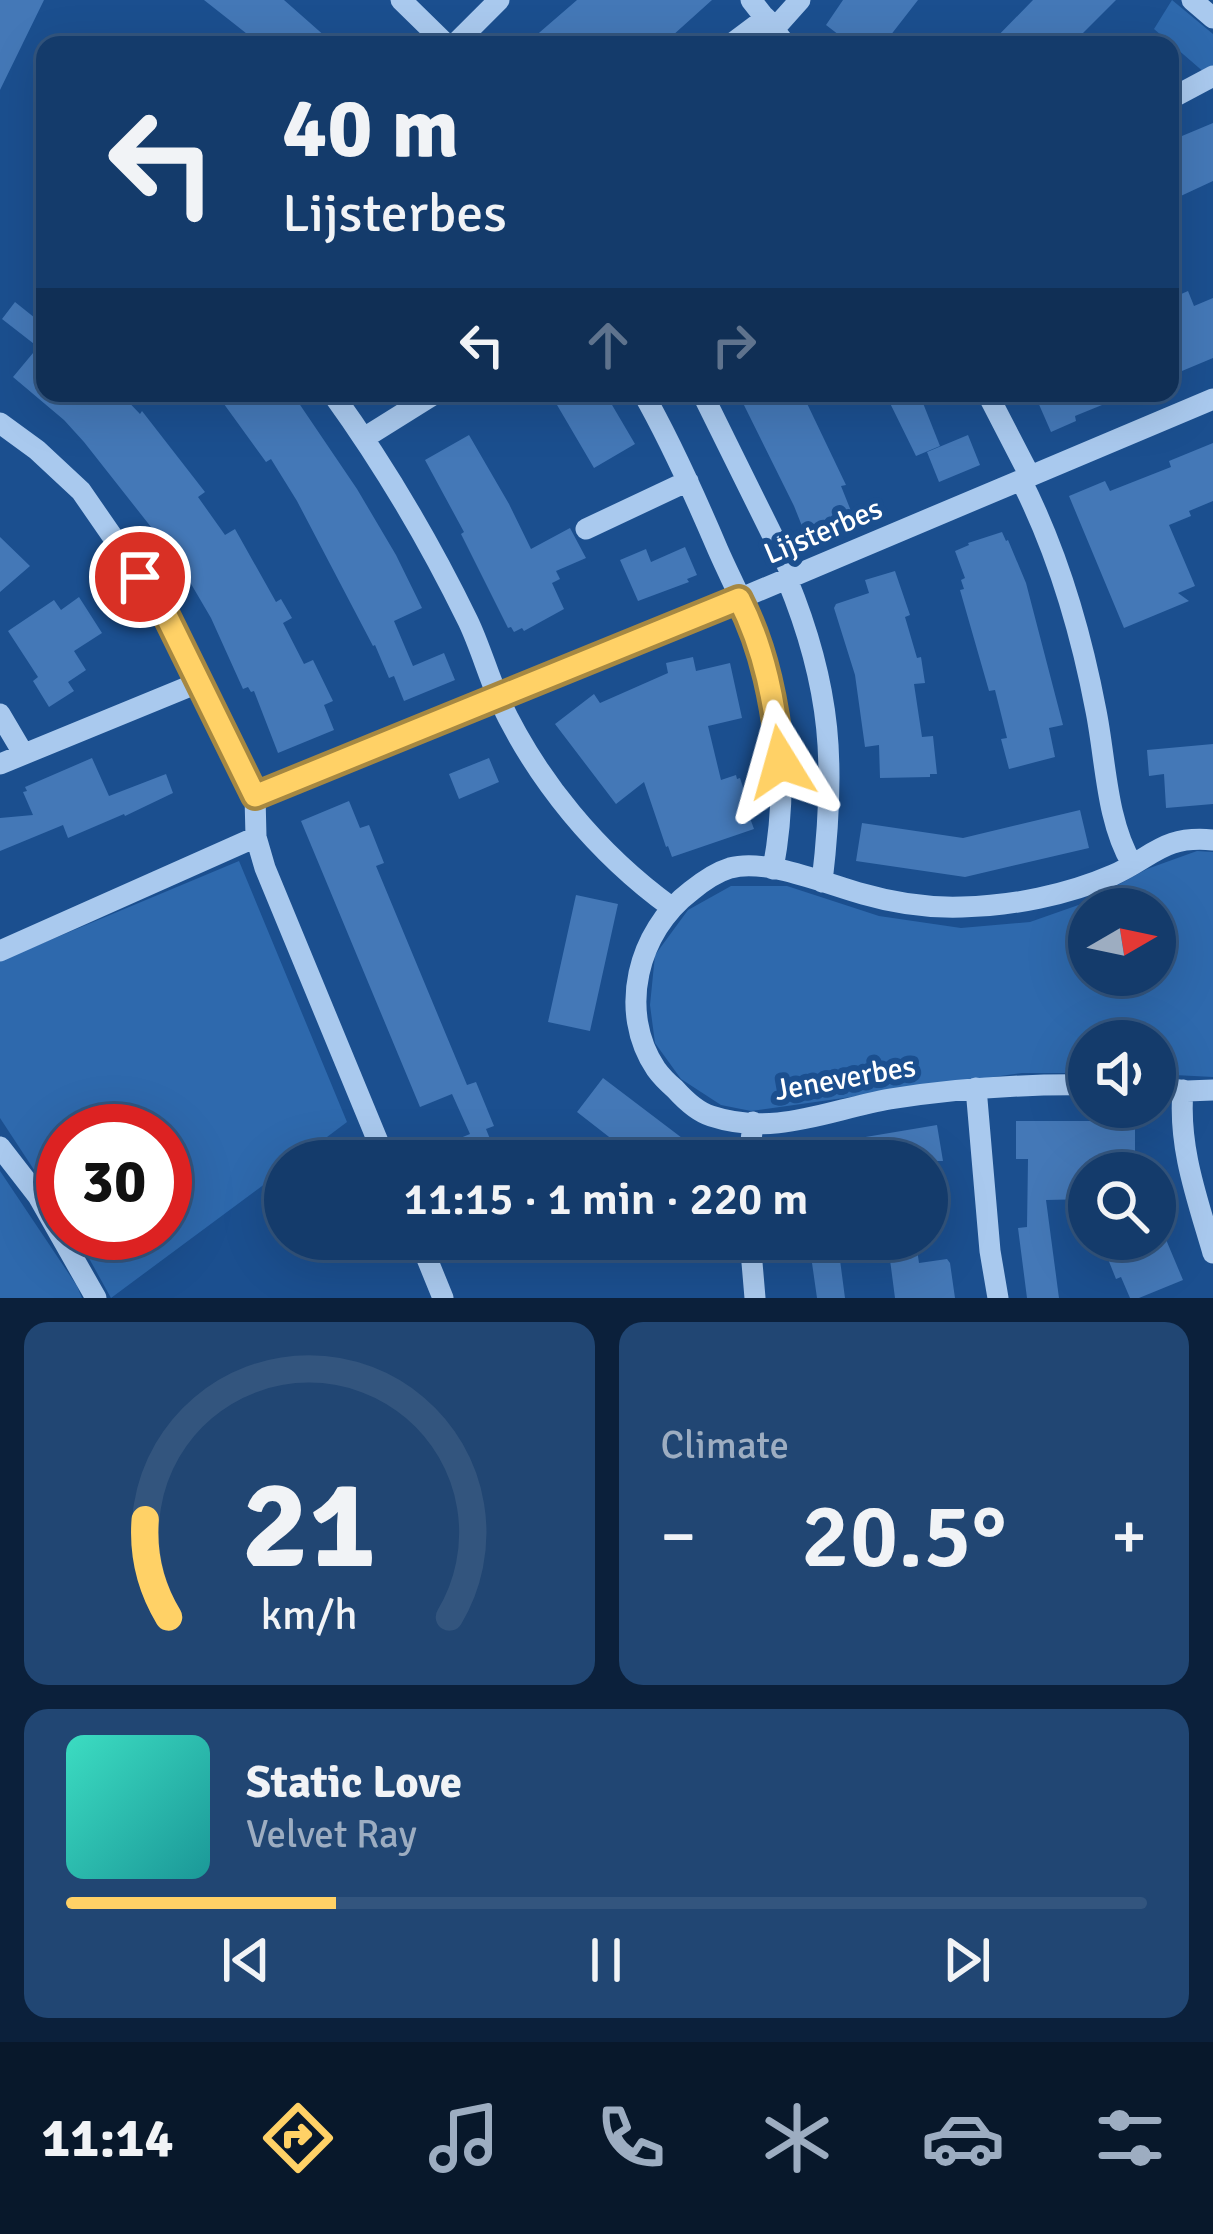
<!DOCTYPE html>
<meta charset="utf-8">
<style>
:root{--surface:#143b6b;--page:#214673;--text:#f1f3f6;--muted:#9dadc1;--line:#33557e;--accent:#ffd166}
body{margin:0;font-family:Signika,sans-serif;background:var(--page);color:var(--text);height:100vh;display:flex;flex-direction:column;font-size:45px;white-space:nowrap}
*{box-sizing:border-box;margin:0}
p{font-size:39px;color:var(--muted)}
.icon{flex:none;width:66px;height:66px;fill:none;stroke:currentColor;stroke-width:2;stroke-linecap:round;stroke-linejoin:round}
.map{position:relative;height:1298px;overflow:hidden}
.drawer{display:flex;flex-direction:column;gap:24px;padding:24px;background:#0b203b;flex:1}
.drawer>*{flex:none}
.guide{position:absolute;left:36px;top:36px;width:1143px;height:366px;border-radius:24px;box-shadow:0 12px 48px #0002,0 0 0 3px var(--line);background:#143b6b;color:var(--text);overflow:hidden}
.needle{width:78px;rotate:81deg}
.controls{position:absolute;left:1068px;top:888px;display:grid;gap:24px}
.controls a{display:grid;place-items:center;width:108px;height:108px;border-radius:50%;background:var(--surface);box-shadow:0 12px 48px #0002,0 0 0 3px var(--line);font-size:60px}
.speed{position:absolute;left:36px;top:1104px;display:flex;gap:24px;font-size:60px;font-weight:700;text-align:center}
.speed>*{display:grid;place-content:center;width:156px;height:156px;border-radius:50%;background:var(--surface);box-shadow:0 12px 48px #0002,0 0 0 3px var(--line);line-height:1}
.speed .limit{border:18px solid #d22;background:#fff;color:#111}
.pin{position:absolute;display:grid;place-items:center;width:102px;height:102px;color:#fff;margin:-51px;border:6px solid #fff;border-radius:50%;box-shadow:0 3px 12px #0007}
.me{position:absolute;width:132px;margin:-66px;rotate:352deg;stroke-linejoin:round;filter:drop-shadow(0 0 9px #0008)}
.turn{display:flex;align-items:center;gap:42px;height:252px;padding:0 48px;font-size:54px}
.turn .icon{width:156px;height:156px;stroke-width:2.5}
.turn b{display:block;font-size:84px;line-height:102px}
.lanes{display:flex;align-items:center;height:114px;padding:0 48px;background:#0003;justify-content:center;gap:60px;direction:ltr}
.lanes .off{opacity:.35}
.big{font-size:90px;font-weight:600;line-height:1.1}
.drawer .tile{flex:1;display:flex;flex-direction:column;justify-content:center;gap:18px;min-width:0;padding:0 42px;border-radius:24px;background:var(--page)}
.drawer .dial{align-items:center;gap:0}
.dial svg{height:312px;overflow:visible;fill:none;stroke:var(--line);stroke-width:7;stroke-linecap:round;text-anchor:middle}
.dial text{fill:var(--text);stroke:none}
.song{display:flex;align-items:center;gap:36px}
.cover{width:144px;height:144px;border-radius:18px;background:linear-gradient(135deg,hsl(170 70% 55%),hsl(180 70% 35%))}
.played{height:12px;border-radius:6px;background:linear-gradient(90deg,var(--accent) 25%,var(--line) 25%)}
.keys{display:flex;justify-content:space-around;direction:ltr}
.heat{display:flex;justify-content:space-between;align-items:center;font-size:66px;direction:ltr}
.drawer .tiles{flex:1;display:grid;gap:24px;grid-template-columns:1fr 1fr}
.tile:last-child{grid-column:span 2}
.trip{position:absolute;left:264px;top:1140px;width:684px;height:120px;border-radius:60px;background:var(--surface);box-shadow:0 12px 48px #0002,0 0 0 3px var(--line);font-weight:600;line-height:120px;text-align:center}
.tabs{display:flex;height:192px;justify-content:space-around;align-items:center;background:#08182b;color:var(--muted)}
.tabs .icon{width:84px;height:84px}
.tabs .current{color:var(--accent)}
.tabs b{font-size:54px;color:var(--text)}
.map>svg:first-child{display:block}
.green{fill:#2e69ad;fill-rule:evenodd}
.building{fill:#4478b7}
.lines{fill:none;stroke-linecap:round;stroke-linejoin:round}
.minor{stroke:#a9c9ee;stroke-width:21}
.route-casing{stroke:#a68842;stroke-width:30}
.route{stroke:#ffd166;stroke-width:21}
.labels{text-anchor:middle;stroke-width:12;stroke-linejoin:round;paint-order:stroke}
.street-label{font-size:30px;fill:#fff;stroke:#1b4f8f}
</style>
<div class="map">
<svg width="1213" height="1298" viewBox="0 0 1213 1298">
<rect width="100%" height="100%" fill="#1b4f8f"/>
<path class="green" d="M1172 0 1213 34V80L1154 29Z
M1197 851 1213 852V1077L1155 1074V1041H1089V1073H1022L751 1111 721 1105 681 1079 655 1043 650 1005 655 955 688 910 731 886H787L879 916 961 928 1030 922 1087 902 1147 869ZM1089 909H1155V975H1089Z
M239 861 347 1122 295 1161H285V1169L111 1298 75 1233H165V1131H63V1214L0 1118V961Z
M0 1171 77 1286 82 1298H0Z"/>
<path class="building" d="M0 0H44L0 90Z
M204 0H284L335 45H261Z
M577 0H712L662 45H525Z
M843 0H918L883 45H852L826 25Z
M1033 0H1116L1071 45H1048L1036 33 1025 45H989Z
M1213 123V181L1170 201V141Z
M1188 291 1194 306 1213 298V358L1170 376V319L1174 317 1170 299Z
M15 302 45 326V393H120L140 414 142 411 205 492 198 497 225 535 235 529 276 602 281 599 292 618 283 623 304 664 313 660 333 701 324 705 334 730 278 753 254 691 251 692 248 687 243 689 211 618 177 560 84 442 64 420 13 377 38 347 2 319Z
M216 393H292L357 489 396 555 422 608 394 621 413 666 444 653 455 680 404 701 394 676 389 678 375 645 373 646 297 501 271 459 266 462Z
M550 393H605L635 444 594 468Z
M738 393H802L846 485 841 486 853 516 806 536 794 506Z
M885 393H919L940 446 916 456Z
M1034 393H1129V394L1075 416 1076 421 1051 432Z
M469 435 509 504 531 549 570 528 586 558 556 571 560 579 552 583 564 609 524 631 522 628 514 632 511 627 508 628 461 534 464 532 425 460Z
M968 435 980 465 939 482 927 452Z
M1213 443V501L1189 511 1191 516 1169 525 1195 586 1178 593 1189 601 1124 628 1069 496 1105 481 1110 491 1171 467 1169 461Z
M1002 532 1006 541 1008 540 1026 583 1063 725 1049 728 1055 757 1009 769 1001 739 1007 738 995 690 989 691 960 590 964 589 961 580 965 578 955 551 969 545 968 543Z
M0 537 30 566 0 592Z
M685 547 697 575 687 579 689 582 638 601 620 560 646 549 651 562Z
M895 571 910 615 905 617 917 658 921 657 925 683 914 684 922 737 933 736 937 774H930V777L880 778 879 745 865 747 855 675 834 608 836 604 869 593 865 580Z
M79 597 102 633 74 651 86 670 68 682 74 691 49 707 33 681 38 677 8 631 54 600 61 610Z
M693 657 696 671 730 663 742 718 708 726 721 780 736 775 737 779 740 778 753 817 750 818 754 829 672 857 668 846 666 847 644 782 616 804 555 724 594 694 600 703 668 673 666 663Z
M1213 744V804L1166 808 1164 774 1149 776 1147 750Z
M92 758 109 796 166 774 173 793 125 816 124 814 68 838 63 825 0 851V818L33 815 23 792 27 791 25 787Z
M489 758 499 782 459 799 449 774Z
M349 801 360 828 369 825 384 863 376 866 447 1037 467 1085 476 1082 494 1126 486 1129 499 1161H405L470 1134 452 1094 420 1107 301 821Z
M1080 810 1089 848 965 877 856 861 862 823 963 838Z
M576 895 618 904 590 1031 548 1022Z
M603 1078 686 1141 711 1161H640L577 1112Z
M1016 1121H1135V1159H1089V1199L1046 1200 1059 1298H1027L1018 1228 1027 1227 1028 1159H1016Z
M937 1125 943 1161H801L800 1148Z
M1162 1230 1183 1280 1139 1298H1130L1121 1277 1116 1279 1100 1239H1155V1233Z
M917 1249 919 1263 947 1259 950 1263 955 1298H895L889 1252Z
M840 1260 845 1298H817L812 1263Z"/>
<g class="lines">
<path class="minor" d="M401 0 447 45
M751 0 786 45
M1192 0 1213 18
M775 28 800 0
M454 45 499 0
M730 45 766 18
M1170 99 1213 76
M332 393C384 465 429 541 468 621 480 646 487 672 498 697 536 780 598 854 671 907
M643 393C672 444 695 496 718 550 729 575 742 600 752 625 783 701 788 790 773 869
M702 393 793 577
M987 393 1030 476
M0 423 37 450 81 491 164 611 255 796 256 837 265 868 386 1161
M364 438 436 393
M1021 480C1057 551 1081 632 1096 711 1106 761 1106 820 1132 864
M586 529 688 481
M787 579C832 688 836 766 822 882
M0 714 23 753
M0 764 200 682
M255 796 739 599 1213 399
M0 951 256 837
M1089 1085C1019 1084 959 1088 890 1099 828 1110 775 1137 711 1116 698 1112 684 1099 675 1089 668 1083 661 1076 656 1069 617 1011 638 931 691 891 702 882 717 872 730 868 767 858 826 884 863 894 894 903 930 908 962 907 1012 906 1067 895 1113 875 1153 857 1163 835 1213 840
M1155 1087 1187 1091 1213 1090
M976 1088 990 1251 998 1298
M1183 1090C1178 1147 1197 1198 1213 1253
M0 1147 38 1196 96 1298
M749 1161 753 1122
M419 1239 443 1298
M750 1239 755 1298"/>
</g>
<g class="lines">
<defs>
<path id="route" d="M140 577 164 611 255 796 739 599C765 650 775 705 781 762"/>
</defs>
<use href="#route" class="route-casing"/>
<use href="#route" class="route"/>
</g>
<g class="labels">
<g class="street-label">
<text transform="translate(823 531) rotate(-23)" y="10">Lijsterbes</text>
<text transform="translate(845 1078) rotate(-10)" y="10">Jeneverbes</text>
</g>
</g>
</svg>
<div class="controls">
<a><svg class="needle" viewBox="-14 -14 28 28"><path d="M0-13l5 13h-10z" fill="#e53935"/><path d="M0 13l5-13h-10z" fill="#9dadc1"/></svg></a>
<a><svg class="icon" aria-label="sound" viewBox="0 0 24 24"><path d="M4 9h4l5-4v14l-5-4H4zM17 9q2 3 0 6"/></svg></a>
<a><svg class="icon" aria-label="search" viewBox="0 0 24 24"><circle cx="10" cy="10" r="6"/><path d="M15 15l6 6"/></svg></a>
</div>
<div class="speed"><div class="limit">30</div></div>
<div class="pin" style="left:140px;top:577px;background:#d93025"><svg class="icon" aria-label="arrive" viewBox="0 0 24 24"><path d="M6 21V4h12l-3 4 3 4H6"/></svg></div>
<svg class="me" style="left:781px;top:762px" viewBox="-20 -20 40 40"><path d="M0-17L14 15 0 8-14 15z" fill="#ffd166" stroke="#fff" stroke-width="4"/></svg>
<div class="trip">11:15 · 1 min · 220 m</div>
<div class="guide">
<div class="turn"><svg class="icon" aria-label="left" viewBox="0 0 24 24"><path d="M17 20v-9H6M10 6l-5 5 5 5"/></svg><div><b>40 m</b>Lijsterbes</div></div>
<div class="lanes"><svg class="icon" aria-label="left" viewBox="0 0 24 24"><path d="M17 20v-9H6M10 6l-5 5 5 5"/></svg><svg class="icon off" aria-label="ahead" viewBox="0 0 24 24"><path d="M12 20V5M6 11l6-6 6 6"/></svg><svg class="icon off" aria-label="right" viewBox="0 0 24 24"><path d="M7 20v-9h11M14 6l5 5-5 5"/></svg></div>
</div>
</div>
<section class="drawer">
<div class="tiles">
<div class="tile dial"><svg viewBox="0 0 100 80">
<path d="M14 69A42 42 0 1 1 86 69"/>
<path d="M14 69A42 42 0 0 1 8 44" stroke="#ffd166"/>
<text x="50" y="56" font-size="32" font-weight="700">21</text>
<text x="50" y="72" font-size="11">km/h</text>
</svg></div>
<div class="tile"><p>Climate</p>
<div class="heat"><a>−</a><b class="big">20.5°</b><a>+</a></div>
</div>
<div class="tile">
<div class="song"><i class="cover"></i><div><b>Static Love</b><p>Velvet Ray</p></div></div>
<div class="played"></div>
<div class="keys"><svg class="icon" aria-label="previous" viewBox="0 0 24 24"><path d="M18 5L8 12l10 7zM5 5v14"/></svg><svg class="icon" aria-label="pause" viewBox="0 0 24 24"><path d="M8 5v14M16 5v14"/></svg><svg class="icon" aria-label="next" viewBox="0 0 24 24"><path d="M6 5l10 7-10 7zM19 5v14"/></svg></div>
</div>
</div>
</section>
<nav class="tabs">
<b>11:14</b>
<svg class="icon current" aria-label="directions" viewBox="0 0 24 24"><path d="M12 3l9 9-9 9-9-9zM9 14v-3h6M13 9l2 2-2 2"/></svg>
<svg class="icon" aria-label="music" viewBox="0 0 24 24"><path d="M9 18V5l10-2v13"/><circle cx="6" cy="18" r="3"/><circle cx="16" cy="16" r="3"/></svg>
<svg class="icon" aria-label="phone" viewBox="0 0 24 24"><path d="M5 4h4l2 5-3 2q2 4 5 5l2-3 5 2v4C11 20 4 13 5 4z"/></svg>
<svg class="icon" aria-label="climate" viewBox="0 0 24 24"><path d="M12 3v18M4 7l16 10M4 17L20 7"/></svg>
<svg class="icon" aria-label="car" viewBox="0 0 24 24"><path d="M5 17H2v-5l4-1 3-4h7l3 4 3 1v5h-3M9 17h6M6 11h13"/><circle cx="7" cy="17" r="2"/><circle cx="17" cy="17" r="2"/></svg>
<svg class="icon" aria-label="filters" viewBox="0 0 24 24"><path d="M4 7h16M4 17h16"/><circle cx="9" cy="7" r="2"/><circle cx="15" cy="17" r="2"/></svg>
</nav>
